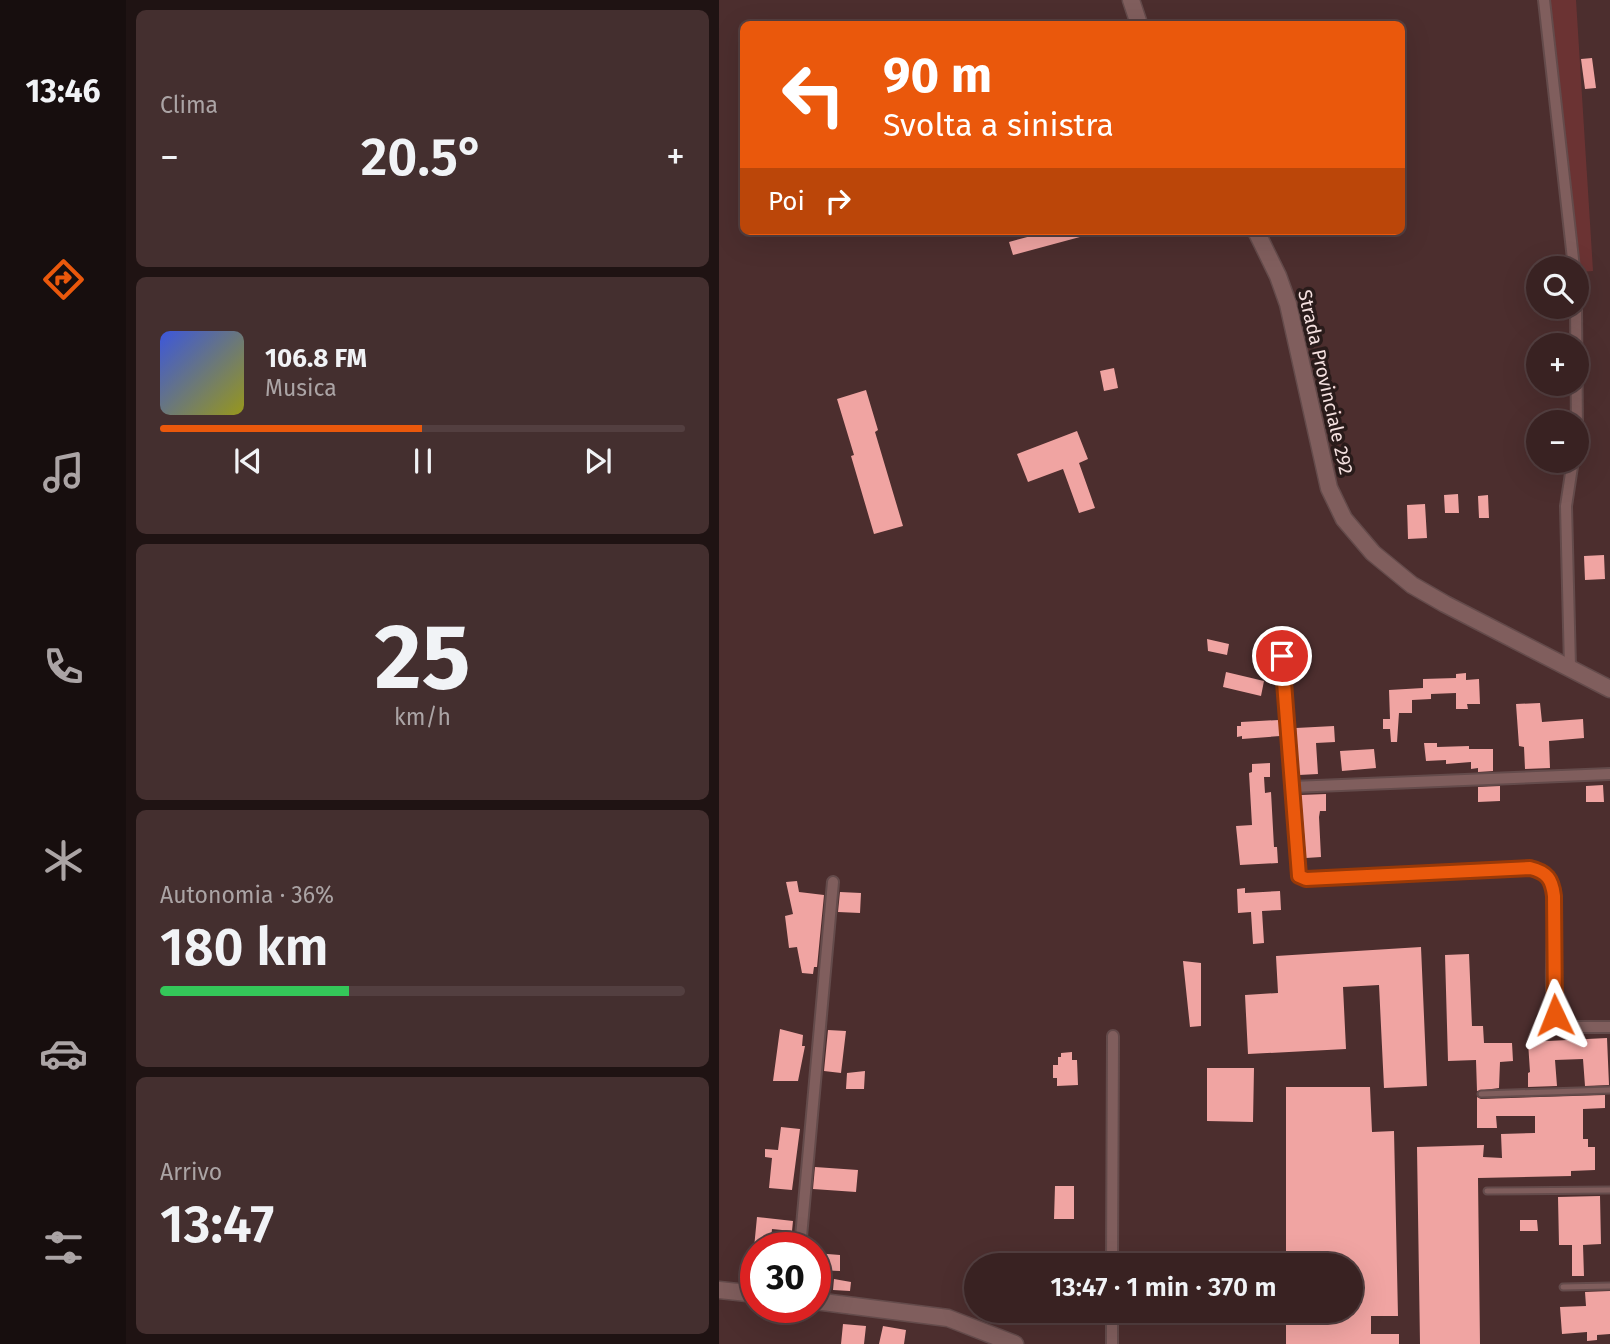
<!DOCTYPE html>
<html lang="it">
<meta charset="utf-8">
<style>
:root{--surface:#392222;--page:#442f2f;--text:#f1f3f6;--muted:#aba4a5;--line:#533f40;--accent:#ea580c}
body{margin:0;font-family:"Fira Sans",sans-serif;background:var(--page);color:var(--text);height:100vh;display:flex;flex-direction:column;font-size:26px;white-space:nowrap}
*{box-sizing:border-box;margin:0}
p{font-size:23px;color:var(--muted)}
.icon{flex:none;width:38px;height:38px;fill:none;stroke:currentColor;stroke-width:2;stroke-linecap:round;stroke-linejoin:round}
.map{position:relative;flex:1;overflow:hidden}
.details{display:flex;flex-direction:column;gap:10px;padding:10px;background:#1f1313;width:593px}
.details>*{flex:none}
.hud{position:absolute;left:21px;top:21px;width:665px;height:214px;border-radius:10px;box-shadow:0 7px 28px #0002,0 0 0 2px var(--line);background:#ea580c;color:#fff;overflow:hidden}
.tools{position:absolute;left:807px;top:256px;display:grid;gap:14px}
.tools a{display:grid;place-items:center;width:63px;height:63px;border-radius:50%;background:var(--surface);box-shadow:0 7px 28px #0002,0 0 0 2px var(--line);font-size:35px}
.speed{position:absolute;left:21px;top:1232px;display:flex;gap:14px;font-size:35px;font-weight:700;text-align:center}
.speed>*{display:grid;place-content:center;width:91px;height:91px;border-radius:50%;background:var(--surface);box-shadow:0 7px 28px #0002,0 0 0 2px var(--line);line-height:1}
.speed .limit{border:10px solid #d22;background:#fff;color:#111}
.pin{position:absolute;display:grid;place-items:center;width:60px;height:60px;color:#fff;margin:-30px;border:4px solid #fff;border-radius:50%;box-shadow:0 2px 7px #0007}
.me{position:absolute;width:77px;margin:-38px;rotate:358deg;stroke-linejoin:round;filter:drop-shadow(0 0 5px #0008)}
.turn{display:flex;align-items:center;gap:24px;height:147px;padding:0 28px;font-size:32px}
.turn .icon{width:91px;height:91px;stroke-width:2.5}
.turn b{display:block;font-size:49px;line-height:60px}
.then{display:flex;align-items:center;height:66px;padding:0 28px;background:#0003;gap:14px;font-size:26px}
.big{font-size:52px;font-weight:600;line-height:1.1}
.details .card{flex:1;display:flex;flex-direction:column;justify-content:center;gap:10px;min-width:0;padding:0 24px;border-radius:10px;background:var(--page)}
.details .dial{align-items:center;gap:0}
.dial b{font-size:91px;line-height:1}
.song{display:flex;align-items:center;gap:21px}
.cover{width:84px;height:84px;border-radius:10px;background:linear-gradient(135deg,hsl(230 70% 55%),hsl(60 70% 35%))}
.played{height:7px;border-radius:4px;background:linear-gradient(90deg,var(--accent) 50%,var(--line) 50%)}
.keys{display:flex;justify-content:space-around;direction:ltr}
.heat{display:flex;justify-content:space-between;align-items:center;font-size:38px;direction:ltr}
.charge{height:10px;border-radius:5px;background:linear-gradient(90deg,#34c759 36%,var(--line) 0)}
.trip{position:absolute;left:245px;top:1253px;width:399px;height:70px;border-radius:35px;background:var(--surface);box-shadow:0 7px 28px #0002,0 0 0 2px var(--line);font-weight:600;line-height:70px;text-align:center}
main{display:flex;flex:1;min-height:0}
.tabs{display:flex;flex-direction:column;width:126px;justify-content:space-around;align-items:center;background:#170e0e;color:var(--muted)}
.tabs .icon{width:49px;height:49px}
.tabs .current{color:var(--accent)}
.tabs b{font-size:32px;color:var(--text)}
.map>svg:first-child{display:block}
.green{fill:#6b3333}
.building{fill:#f0a4a2}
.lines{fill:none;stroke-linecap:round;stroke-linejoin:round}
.lane-casing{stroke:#644b4b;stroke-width:9}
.street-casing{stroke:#644b4b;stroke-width:14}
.secondary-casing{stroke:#644b4b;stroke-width:19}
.lane{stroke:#805e5d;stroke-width:5}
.street{stroke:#805e5d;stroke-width:10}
.secondary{stroke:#805e5d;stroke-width:16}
.route-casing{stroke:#983908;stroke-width:18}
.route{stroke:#ea580c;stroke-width:12}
.labels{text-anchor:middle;stroke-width:7;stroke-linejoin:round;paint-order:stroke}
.street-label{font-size:19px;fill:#f5e1e0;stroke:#291b1a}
</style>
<main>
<nav class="tabs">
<b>13:46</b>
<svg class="icon current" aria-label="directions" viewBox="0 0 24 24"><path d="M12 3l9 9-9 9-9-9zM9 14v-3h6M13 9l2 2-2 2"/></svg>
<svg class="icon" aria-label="music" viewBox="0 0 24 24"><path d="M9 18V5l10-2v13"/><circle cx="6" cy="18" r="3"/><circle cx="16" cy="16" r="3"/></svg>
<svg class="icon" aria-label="phone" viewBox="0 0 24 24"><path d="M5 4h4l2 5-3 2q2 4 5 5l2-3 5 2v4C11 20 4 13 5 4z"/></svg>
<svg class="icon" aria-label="climate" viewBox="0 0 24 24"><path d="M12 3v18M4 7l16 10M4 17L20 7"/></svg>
<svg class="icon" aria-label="car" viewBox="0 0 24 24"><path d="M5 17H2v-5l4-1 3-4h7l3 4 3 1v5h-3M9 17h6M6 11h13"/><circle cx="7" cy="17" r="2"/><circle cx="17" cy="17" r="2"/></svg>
<svg class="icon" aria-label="filters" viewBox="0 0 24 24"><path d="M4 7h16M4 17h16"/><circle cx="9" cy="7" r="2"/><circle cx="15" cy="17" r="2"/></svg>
</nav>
<section class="details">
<div class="card"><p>Clima</p>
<div class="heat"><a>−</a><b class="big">20.5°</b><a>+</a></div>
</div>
<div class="card">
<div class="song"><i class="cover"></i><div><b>106.8 FM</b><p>Musica</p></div></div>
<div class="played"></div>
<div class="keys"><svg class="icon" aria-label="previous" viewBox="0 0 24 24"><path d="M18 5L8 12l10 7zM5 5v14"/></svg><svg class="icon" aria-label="pause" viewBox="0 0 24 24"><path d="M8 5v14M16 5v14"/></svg><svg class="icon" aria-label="next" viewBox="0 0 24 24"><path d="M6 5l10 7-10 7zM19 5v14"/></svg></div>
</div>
<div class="card dial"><b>25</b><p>km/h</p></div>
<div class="card"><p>Autonomia · 36%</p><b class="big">180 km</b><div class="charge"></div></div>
<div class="card"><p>Arrivo</p><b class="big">13:47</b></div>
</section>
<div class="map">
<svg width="891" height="1344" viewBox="0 0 891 1344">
<rect width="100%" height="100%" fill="#4c2e2e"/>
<path class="green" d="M831 0H857L874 271 861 272Z"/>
<path class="building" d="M873 58 877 88 866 89 862 59Z
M331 231H371L372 234 294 255 290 242Z
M395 368 399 388 385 391 381 371Z
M147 390 159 430 156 432 184 526 155 534 132 456 135 455 118 399Z
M358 431 369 459 360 463 376 508 360 513 344 469 309 482 298 454Z
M739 494 740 513H726L725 495Z
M769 495 770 518H760L759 496Z
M706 504 708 538 689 539 688 505Z
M885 555 886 579 866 580 865 556Z
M488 639 510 644 508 655 489 651Z
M507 672 545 681 542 696 504 687Z
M747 673V680L760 679 761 704H748L749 709H737V693L712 694V699L693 700V713H680L678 742H672L671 729H664V719H671L670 690 704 688V679L737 678V674Z
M821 703 823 722 864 719 865 738 830 741 831 768 806 769 805 747 800 746 797 704Z
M560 720 561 736 523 739V736L518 737V726H522V722Z
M615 726 616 742 597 743 599 774 580 775 577 728Z
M705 743H718V747L750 746V749H774V771L759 772V768L752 769V762L727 764V760L707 761Z
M655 749 657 768 623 771 621 751Z
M551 763V777H545L546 793 552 792 555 847H558L559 863 521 865 517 826 533 825 530 773 533 772V764Z
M884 785 885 802H867V786Z
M781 786V801L759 802V787Z
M607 794V811H601L600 817 602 857 587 858 582 795Z
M78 881 80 892 105 895 98 967H95L94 974 83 973 78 947 70 948 66 916 74 914 67 882Z
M526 888V893L561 891 562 910 543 911 545 943 534 944 532 912 519 913 518 889Z
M121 892 142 893 141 913 119 912Z
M702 947 708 1086 665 1088 660 985 624 987 627 1049 529 1054 526 995 559 993 557 956Z
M750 954 753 1026H764L765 1043H793L794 1061 781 1062 780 1088 758 1091 757 1060 729 1061 726 955Z
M464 961 482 963V1026L471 1027Z
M61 1029 84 1035 83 1046H86L79 1081H54Z
M109 1030 127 1031 122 1073 105 1071Z
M888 1038 890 1085 866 1086 864 1059 836 1060 838 1086 809 1087V1073L811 1072 809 1042Z
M353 1052V1060H358L359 1085 338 1086V1078H334V1065H339V1057H342V1053Z
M488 1068H535L534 1122 488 1121Z
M146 1071 145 1089H127L128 1073Z
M567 1087H651L653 1132 675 1131 679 1316H652V1334H680V1344H567V1311H632V1265H567Z
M886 1095V1108L864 1109V1139H869V1147H876V1170L852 1171V1176L759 1178 761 1344H701L698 1147 765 1145 764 1157 783 1158 782 1134 816 1133V1116H777L778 1128H758V1097L762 1099Z
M62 1127 81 1129 73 1190 50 1188 53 1158 46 1157V1149L59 1150Z
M96 1167 139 1170 137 1192 94 1189Z
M336 1186H355V1219H335Z
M881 1196 882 1244 864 1245 865 1276H853V1245H840L839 1197Z
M38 1217 74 1221 73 1231 53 1229 51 1248H35Z
M801 1220H818L819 1231H801Z
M96 1253 121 1255V1271L96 1270Z
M115 1279 132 1282 131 1291 114 1290Z
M891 1291V1334L878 1335V1340L868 1341V1332L843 1334 841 1307 867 1306 866 1292Z
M124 1324 147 1326 145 1344H122Z
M164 1326 187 1330 185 1344H160Z"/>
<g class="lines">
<defs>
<path id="lane" d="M762 1094 891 1090
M768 1191 891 1190
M844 1287 891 1286"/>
<path id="street" d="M825 0 855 268
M857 306 858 434
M563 656 580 876 587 879 811 868C820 870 829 872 833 882 837 894 835 909 834 921 834 953 830 990 837 1022L846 1027H891
M851 667 847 506 854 460
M573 787 891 774
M81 1248 114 882
M393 1265 394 1036
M393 1344V1311"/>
<path id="secondary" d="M412 0 420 24
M537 231 559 276 569 304 610 488 625 519 654 553 693 585 726 604 891 689
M0 1290 37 1294
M96 1301 229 1318 296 1344"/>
</defs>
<use href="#lane" class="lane-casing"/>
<use href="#street" class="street-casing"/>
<use href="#secondary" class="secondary-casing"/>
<use href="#lane" class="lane"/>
<use href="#street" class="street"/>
<use href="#secondary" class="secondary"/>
</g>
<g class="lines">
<defs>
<path id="route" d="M563 656 580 876 587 879 811 868C828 872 833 879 835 896L836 1015"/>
</defs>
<use href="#route" class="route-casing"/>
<use href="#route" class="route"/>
</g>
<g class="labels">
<g class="street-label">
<text transform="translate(607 382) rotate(77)" y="7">Strada Provinciale 292</text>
</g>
</g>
</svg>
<div class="tools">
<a><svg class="icon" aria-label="search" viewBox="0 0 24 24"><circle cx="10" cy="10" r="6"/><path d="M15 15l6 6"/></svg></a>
<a>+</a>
<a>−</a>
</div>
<div class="speed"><div class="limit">30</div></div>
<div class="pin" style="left:563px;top:656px;background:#d93025"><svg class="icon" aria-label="arrive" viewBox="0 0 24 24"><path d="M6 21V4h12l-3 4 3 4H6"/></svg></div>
<svg class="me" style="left:836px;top:1015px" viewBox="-20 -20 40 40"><path d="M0-17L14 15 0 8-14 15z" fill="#ea580c" stroke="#fff" stroke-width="4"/></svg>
<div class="trip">13:47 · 1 min · 370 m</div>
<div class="hud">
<div class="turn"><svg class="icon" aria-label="left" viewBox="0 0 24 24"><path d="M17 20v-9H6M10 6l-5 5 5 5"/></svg><div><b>90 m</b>Svolta a sinistra</div></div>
<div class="then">Poi<svg class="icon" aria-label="right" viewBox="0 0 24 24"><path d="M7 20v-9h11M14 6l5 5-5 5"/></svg></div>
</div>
</div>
</main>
